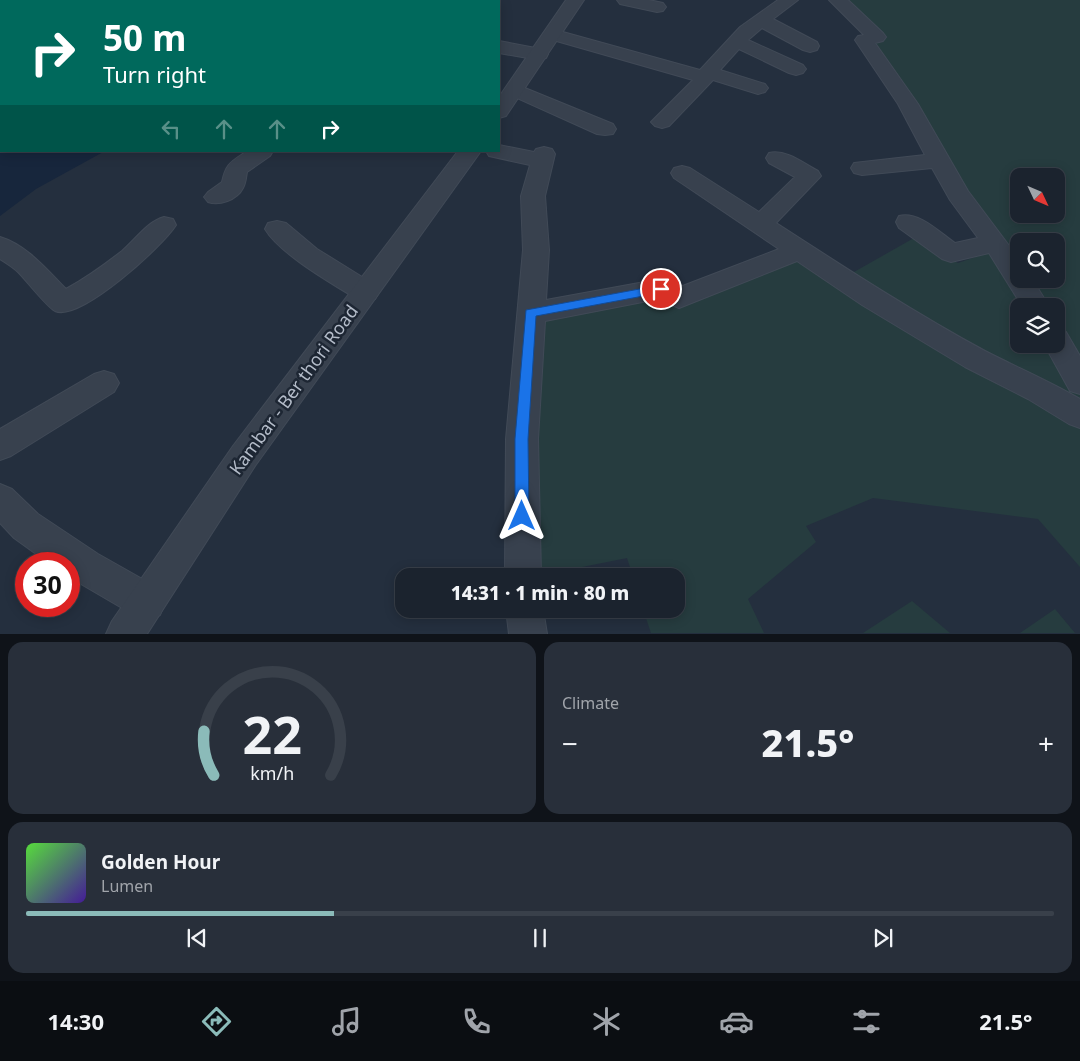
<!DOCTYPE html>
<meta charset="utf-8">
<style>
:root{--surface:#1b232e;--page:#282f3a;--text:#f1f3f6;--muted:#a0a4aa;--line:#39404a;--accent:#8bbbb9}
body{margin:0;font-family:"Noto Sans",sans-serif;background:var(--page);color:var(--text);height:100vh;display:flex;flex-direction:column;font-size:19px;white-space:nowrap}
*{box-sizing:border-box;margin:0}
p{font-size:16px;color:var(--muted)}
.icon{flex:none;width:28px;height:28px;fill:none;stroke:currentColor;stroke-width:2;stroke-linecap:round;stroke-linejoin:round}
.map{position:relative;height:634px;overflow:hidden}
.sheet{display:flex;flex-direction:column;gap:8px;padding:8px;background:#0f1319;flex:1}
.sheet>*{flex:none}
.banner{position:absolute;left:0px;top:0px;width:500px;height:152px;box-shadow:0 2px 12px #0003,0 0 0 1px var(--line);background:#00695c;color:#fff;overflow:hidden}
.needle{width:32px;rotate:134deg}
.fabs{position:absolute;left:1010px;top:168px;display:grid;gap:10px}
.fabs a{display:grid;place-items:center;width:55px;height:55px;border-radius:10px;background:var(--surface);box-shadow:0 2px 12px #0003,0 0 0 1px var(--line);font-size:25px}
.speed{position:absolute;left:15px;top:552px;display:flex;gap:10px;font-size:25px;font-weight:700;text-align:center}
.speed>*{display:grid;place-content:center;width:65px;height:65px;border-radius:50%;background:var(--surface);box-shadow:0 2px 12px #0003,0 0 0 1px var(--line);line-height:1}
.speed .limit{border:8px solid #d22;background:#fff;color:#111}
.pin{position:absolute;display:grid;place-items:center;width:42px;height:42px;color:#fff;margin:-21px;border:2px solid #fff;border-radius:50%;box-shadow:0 1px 5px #0007}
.me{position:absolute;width:55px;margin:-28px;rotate:0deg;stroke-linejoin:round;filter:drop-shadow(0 0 4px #0008)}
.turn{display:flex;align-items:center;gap:18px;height:105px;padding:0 20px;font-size:22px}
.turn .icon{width:65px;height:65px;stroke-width:2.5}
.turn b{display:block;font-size:35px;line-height:42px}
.lanes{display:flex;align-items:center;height:48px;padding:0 20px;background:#0003;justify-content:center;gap:25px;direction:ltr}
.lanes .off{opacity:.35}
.big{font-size:38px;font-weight:800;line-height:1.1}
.sheet .tile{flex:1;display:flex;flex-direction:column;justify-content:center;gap:8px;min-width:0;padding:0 18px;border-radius:15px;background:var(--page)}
.sheet .dial{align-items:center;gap:0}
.dial svg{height:130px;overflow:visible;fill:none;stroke:var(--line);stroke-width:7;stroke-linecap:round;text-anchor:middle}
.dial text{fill:var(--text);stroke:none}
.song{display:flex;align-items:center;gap:15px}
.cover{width:60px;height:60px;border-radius:8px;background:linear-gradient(135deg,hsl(110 70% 55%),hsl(260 70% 35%))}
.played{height:5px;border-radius:2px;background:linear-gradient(90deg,var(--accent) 30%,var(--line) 30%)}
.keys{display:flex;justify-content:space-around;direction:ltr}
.heat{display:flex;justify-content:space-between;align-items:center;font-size:28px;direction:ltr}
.sheet .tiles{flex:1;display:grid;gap:8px;grid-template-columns:1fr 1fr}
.tile:last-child{grid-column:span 2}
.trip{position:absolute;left:395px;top:568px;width:290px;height:50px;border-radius:15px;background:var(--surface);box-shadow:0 2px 12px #0003,0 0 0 1px var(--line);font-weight:800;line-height:50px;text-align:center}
.dock{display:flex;height:80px;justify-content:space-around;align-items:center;background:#0b0e12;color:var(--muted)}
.dock .icon{width:35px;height:35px}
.dock .on{color:var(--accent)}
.dock b{font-size:22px;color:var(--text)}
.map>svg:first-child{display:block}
.green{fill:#263c3f;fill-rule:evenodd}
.water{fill:#17263c}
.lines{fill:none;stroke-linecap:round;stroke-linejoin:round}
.minor-casing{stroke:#414a57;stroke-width:2}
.tertiary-casing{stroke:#414a57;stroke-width:2}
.minor{fill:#38414e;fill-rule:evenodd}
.tertiary{fill:#38414e;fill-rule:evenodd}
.route{fill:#1a73e8;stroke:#114b97}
.labels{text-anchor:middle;stroke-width:5;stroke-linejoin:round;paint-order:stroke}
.street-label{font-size:18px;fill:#b4bcc9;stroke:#1d2633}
</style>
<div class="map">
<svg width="1080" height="634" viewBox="0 0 1080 634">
<rect width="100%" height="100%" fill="#242f3e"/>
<path class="green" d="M845 0H1080V567L1038 519 873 498 806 526 816 542 748 599 764 633H651L643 609H676V576H633L627 558 537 576 530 470 546 318 660 295 811 250 854 272 914 238 958 263 1007 246 968 194ZM1019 176H1056V214H1019ZM1019 241H1056V279H1019ZM1019 306H1056V344H1019Z
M912 601 950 633H863Z
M1055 609 1075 633H1020Z"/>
<path class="water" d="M0 0H280L281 1H1V151H105L36 189 0 216Z"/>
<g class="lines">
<defs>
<path id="minor" d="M617 0H649L663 3 666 7 663 11 657 12 620 4Z
M778 0H798L773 19 817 42 819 46 817 50 810 52 803 50 762 28 748 40 803 65 806 69 803 73 796 75 789 73 739 49 720 70 765 84 768 88 765 92 758 94 713 80 669 126 662 128 655 126 651 122 693 80 546 38 543 34 546 30 552 29 700 70 740 27Z
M829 0H848L883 33 886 37 883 41 875 43 918 104 968 191 1019 259V279H1032L1049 306H1022L989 253 951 262 942 259 899 228 896 222 899 216C919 211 939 232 955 243L978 238 950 200 932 168 862 175 854 173 851 168 854 163 925 155 898 104 855 40 858 36 864 35Z
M499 41 546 50 548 54 546 58 539 60 499 53Z
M515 84 613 124 616 129 613 134 605 135 597 134 508 94 505 90 508 86Z
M499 145 534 152 536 149 544 147 552 149 555 154 545 196 549 250 546 300 661 279 680 287 779 249 674 178 671 173 674 168 682 166 690 168 759 212 795 177 769 163 766 158 769 153C786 149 803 163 818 171L821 176 776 223C844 267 913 312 985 351 1016 367 1049 381 1080 399V428L1069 424 1028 399 965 367 862 305 797 261 679 308 658 299 545 321 538 439 541 576H505L506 439 523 250 521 196 530 165 489 156 486 151H499Z
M247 151H273L270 156 247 172C246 177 246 183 243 188 237 200 219 206 208 202L204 197 208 192 222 182C226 163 231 162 247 151Z
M164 217 173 219 176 225C163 246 80 322 55 311 46 306 27 281 18 272 13 267 6 263 0 259V237C27 245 47 270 66 289 86 278 104 265 122 251 135 240 148 221 164 217Z
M277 221 286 223 317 249 375 285 379 292 375 299 366 302 357 299C331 283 280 254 265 229L268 223Z
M1056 329 1066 332 1080 356V394L1070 391 1044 344H1056Z
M104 371 114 374 119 383 114 392 11 456 0 460V429L94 374Z
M0 484 12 489 38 514 98 554 160 589 165 602 160 615 147 620 134 615 69 577V564H50L14 538 0 523Z
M506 609H543L547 634H509Z"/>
<path id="tertiary" d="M566 0H584L506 116 499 118V97Z
M458 151H481L255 466 147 634H106L112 621 233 446Z"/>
</defs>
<use href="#minor" class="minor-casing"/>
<use href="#tertiary" class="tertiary-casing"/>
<use href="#minor" class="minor"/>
<use href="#tertiary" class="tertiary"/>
</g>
<path class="route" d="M661 285 666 289 665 292 536 316 528 439 529 516 527 520 522 522 517 520 515 516V439L526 310Z"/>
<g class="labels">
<g class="street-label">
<text transform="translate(294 390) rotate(-54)" y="6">Kambar - Ber thori Road</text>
</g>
</g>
</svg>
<div class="fabs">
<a><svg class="needle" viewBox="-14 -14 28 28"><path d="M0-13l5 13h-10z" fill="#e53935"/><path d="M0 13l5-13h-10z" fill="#a0a4aa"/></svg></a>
<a><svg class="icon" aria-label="search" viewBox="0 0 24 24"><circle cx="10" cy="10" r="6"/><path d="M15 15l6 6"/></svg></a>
<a><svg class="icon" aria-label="layers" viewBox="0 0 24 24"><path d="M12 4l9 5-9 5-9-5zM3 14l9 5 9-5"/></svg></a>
</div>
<div class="speed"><div class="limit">30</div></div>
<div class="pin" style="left:661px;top:289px;background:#d93025"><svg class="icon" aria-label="arrive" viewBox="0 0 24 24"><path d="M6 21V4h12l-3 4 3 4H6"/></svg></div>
<svg class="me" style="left:522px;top:516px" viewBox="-20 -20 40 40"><path d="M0-17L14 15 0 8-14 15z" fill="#1a73e8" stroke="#fff" stroke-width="4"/></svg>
<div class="trip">14:31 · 1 min · 80 m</div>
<div class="banner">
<div class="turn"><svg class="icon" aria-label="right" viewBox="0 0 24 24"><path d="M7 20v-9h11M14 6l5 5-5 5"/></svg><div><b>50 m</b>Turn right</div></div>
<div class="lanes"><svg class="icon off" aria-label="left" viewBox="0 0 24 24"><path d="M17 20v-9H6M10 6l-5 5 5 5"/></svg><svg class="icon off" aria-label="ahead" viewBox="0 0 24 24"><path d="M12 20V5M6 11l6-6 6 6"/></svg><svg class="icon off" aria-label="ahead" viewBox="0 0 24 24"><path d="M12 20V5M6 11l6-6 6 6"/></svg><svg class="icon" aria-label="right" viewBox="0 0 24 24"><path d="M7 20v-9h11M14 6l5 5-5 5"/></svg></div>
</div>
</div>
<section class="sheet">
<div class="tiles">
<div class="tile dial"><svg viewBox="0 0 100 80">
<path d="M14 69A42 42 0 1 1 86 69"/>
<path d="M14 69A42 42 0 0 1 8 42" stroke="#8bbbb9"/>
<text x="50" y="56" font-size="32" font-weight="700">22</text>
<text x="50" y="72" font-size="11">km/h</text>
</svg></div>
<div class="tile"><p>Climate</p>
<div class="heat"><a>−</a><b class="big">21.5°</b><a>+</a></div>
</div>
<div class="tile">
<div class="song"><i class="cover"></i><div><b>Golden Hour</b><p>Lumen</p></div></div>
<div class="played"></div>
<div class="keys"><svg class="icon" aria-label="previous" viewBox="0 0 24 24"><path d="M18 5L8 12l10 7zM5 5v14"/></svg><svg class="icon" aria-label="pause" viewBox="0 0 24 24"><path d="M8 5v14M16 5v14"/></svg><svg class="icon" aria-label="next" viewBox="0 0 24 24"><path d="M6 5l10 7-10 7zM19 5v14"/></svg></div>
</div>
</div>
</section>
<nav class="dock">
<b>14:30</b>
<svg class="icon on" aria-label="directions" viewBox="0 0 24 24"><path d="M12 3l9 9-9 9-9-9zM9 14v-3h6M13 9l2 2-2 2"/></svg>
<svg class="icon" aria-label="music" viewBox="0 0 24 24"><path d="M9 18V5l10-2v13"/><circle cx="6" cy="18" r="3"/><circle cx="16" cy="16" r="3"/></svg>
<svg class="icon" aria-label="phone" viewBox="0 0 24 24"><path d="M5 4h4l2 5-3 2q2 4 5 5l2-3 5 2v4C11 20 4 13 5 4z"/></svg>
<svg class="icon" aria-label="climate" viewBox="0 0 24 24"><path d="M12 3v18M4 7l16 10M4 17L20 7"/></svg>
<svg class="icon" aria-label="car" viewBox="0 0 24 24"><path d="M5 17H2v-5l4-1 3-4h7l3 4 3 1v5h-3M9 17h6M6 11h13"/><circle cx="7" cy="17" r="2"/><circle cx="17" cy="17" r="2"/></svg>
<svg class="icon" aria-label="filters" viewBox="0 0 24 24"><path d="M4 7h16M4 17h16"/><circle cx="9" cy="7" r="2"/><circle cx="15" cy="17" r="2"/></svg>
<b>21.5°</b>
</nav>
